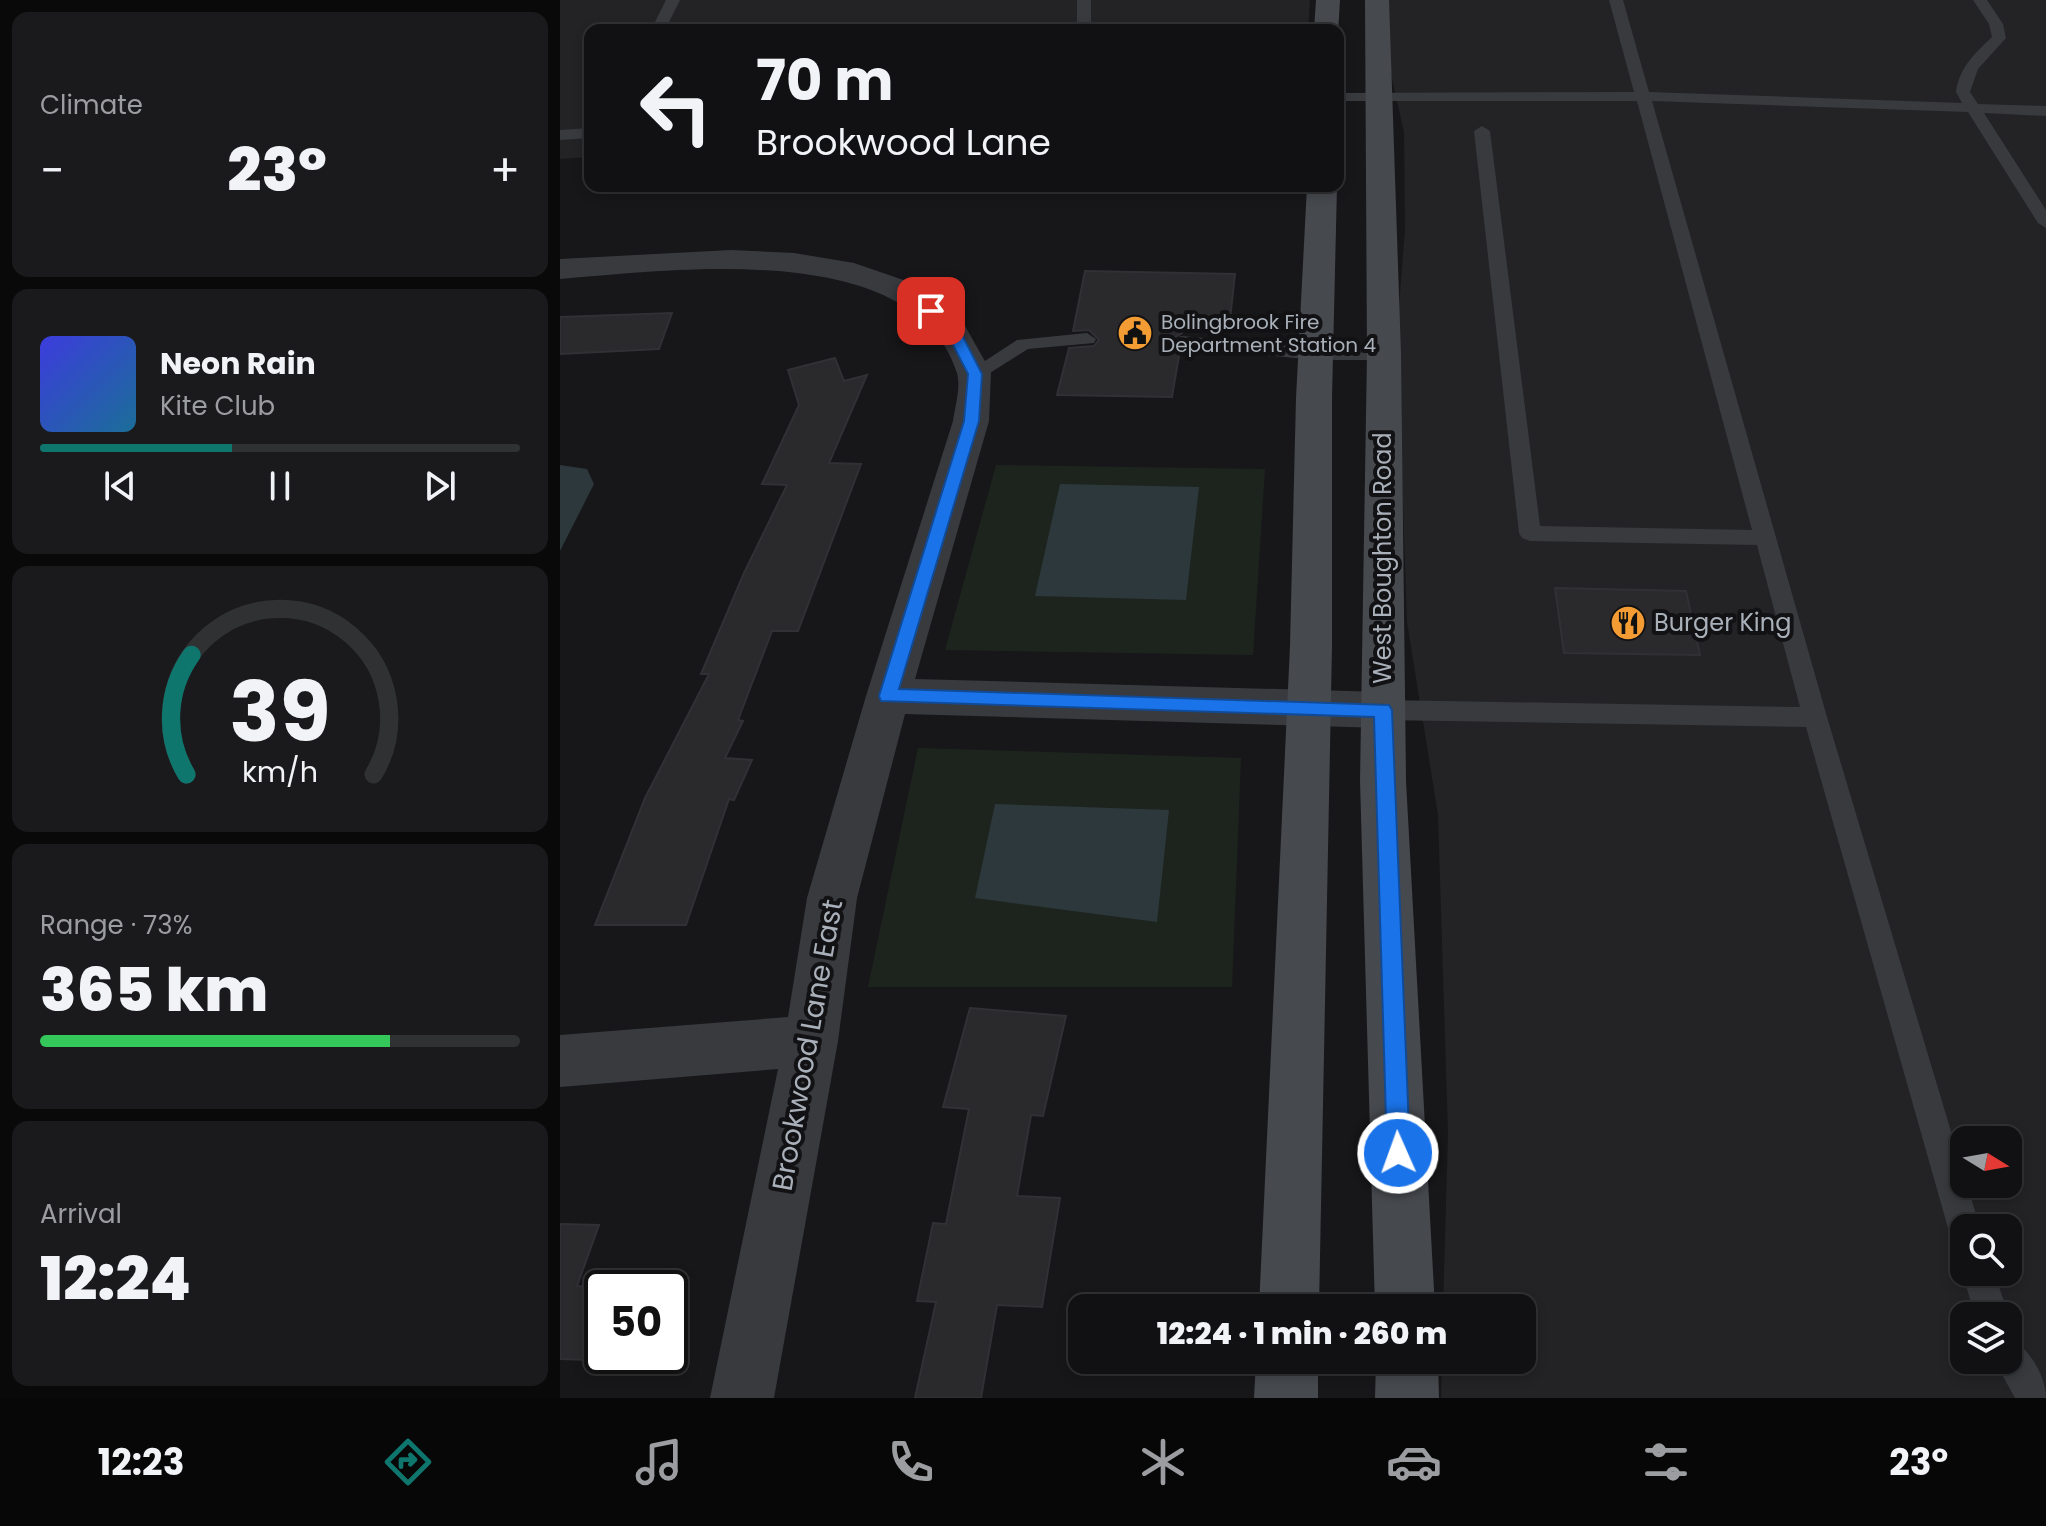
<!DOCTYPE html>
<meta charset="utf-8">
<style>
:root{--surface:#111113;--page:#1a1a1c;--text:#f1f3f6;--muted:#9c9da0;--line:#303133;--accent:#0f766e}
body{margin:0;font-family:Poppins,sans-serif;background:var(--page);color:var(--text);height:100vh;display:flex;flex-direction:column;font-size:30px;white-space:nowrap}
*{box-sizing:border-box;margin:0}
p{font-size:26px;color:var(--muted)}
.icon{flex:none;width:44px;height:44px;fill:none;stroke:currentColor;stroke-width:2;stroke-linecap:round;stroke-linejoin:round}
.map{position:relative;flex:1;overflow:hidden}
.details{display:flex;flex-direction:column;gap:12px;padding:12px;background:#09090a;width:560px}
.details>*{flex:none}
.hud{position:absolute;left:24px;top:24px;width:760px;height:168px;border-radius:16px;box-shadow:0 4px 12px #0003,0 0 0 2px var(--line);background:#111113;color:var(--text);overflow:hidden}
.needle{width:52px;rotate:101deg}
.fabs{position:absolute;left:1390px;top:1126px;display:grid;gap:16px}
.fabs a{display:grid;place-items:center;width:72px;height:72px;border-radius:16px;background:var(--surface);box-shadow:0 4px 12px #0003,0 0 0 2px var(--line);font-size:40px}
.speed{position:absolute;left:24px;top:1270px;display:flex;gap:16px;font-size:40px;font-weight:700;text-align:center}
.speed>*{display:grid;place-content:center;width:104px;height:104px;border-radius:50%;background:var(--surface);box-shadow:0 4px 12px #0003,0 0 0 2px var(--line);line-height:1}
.speed .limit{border:4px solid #111;border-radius:12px;background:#fff;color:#111}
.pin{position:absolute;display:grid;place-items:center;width:68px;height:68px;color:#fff;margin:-34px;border-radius:16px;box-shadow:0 4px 12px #0006}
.me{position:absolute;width:88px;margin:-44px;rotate:358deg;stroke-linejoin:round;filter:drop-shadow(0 0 6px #0008)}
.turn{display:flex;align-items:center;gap:28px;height:168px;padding:0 40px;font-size:36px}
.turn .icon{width:104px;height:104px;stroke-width:2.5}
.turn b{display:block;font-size:56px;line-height:68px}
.big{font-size:60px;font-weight:800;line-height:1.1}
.details .tile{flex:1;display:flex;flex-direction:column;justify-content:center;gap:12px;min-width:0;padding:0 28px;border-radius:16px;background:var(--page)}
.details .dial{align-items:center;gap:0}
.dial svg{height:208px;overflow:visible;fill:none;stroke:var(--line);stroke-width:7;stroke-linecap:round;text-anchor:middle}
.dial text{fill:var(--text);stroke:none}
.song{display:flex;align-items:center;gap:24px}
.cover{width:96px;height:96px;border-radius:12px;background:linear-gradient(135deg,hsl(240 70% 55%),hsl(200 70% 35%))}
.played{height:8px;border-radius:4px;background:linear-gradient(90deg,var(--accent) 40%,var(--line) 40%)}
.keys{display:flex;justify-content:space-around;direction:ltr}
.heat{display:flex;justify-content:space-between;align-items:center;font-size:44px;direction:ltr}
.charge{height:12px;border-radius:6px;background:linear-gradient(90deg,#34c759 73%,var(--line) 0)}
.trip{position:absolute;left:508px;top:1294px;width:468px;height:80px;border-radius:16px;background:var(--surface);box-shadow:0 4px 12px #0003,0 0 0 2px var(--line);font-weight:800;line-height:80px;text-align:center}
.menu{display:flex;height:128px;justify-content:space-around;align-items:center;background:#070708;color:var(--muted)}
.menu .icon{width:56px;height:56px}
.menu .active{color:var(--accent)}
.menu b{font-size:36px;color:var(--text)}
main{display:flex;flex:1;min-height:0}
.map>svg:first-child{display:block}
.built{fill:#232326;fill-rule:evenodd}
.green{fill:#1d241d}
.water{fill:#2d383d}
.building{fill:#2a2a2d;stroke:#313135;stroke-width:2}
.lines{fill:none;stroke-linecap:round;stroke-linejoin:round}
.lane{fill:#383a3e;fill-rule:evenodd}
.street{fill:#383a3e;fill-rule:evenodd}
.secondary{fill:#46494e;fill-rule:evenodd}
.route{fill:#1a73e8;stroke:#114b97;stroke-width:2}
.labels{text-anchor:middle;stroke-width:8;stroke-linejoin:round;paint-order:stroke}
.far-poi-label{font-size:20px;fill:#a9b0b9;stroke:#121214;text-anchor:start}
.street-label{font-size:24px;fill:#a9b0b9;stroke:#121214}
.poi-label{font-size:24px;fill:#a9b0b9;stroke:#121214;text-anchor:start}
.near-street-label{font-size:28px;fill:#a9b0b9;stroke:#121214}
</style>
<main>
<section class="details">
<div class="tile"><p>Climate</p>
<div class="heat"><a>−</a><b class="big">23°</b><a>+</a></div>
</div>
<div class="tile">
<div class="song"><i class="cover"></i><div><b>Neon Rain</b><p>Kite Club</p></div></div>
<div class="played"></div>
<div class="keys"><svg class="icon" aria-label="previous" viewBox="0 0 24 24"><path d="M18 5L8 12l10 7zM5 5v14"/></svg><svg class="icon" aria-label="pause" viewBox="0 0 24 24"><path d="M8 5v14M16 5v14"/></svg><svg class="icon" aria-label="next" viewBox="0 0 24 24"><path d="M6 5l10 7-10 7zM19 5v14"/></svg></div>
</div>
<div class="tile dial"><svg viewBox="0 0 100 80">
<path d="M14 69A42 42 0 1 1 86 69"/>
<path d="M14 69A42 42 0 0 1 16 23" stroke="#0f766e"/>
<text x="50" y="56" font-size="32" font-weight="700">39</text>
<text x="50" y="72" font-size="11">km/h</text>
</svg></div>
<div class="tile"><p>Range · 73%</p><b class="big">365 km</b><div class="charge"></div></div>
<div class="tile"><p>Arrival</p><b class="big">12:24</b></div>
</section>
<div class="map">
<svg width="1486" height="1398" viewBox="0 0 1486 1398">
<rect width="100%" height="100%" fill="#171719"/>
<path class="built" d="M0 0H750L748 30H30V157L0 159Z
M827 0H1486V1398H881L882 1360H962V1308H883L888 1133 878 815 847 622 837 332 845 229 844 132 827 57ZM1404 1140H1448V1184H1404ZM1404 1228H1448V1272H1404ZM1404 1316H1448V1360H1404Z"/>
<path class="green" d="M436 465 705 469 693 655 385 650Z
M358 748 681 758 672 987H308Z"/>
<path class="water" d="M0 465 27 469 34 484 0 551Z
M500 484 639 487 626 600 475 596Z
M435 804 609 810 597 922 415 898Z"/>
<path class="building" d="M525 271 675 274 669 328 623 327 622 333 610 340 611 347 620 350 612 397 497 395 509 348 534 346 539 340 529 330 513 331Z
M112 313 99 349 0 354V317Z
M275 358 284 381 307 375 269 463 301 464 238 631H212L178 720 183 721 165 758 192 760 174 800 169 799 126 925H35L85 798 149 674H141L184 573 227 485 202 484 239 405 228 370Z
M995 588 1126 591 1140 655 1004 653Z
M410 1008 506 1016 483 1116 471 1115 457 1196 500 1198 482 1307 437 1305 421 1398H355L376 1302 357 1301 373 1223 386 1224 409 1109 383 1107Z
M0 1224 39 1225 17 1286 42 1287V1327L31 1360 0 1359Z"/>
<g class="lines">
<path class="lane" d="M106 0H120L105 30H91Z
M517 0H531V30H517Z
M1049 0H1063L1089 92 1402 103 1396 92C1399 68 1415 53 1432 37L1429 24 1413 0H1427L1443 24 1446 38 1418 69 1410 92 1418 104 1486 106V116L1424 113 1486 210V228L1478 223 1408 112 1092 101 1267 717 1404 1175V1184H1407L1420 1228H1404V1244L1393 1239 1388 1228 1246 727 823 720 814 717 811 710 814 703 823 700 1240 707 1197 545 970 541 962 538 959 533 914 131 922 126 930 131 980 526 1192 530 1077 101H778V93L1074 92Z
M30 128V138L0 140V130Z
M527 333 536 339 534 343 468 349 422 378H408L405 374 457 340Z
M621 336 756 348H824L833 354 824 360H756L614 346 612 342Z
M1404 1266V1272H1434L1449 1316 1448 1318 1415 1316 1402 1272Z
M1448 1337C1468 1346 1486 1376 1486 1398H1455L1434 1360H1448Z"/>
<path class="street" d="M171 250 234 253 294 263 358 285 400 317 431 372 429 421 355 679 823 692 839 698 845 710 839 722 823 728 345 714 297 898 278 1041 214 1398H150L218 1069 0 1087V1035L228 1017 247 898 306 696 393 421C395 406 401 388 397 373 354 236 109 271 0 279V259Z"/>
<path class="secondary" d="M756 0H780L778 33V30H754Z
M805 0H829L841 354 846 781 875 1308H815L800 781 807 354Z
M747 186H777L772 398V646L759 1308H699L730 646 736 398Z
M696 1360H758V1398H694Z
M816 1360H878L879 1398H815Z"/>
</g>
<path class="route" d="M371 307 397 325 422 374 419 421 339 689 829 705 832 710 850 1153 846 1161 838 1165 830 1161 827 1153 814 717 321 701 319 696 404 421 408 374 386 331 364 311Z"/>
<defs>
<symbol id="civic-disc" viewBox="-11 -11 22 22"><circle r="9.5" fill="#f49c34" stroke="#121214"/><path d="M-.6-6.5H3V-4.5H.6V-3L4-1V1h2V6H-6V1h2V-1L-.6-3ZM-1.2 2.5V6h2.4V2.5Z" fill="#111"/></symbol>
<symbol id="restaurant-disc" viewBox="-11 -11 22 22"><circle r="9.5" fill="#f49c34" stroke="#121214"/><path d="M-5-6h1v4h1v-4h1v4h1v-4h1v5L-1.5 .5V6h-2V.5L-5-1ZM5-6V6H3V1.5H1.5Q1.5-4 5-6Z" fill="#111"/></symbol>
</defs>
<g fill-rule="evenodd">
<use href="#civic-disc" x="555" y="313" width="40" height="40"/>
<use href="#restaurant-disc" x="1048" y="603" width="40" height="40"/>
</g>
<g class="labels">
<g class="far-poi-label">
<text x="601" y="329">Bolingbrook Fire<tspan x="601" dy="23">Department Station 4</tspan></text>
</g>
<g class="street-label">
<text transform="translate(823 558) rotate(-90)" y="8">West Boughton Road</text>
</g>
<g class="poi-label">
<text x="1094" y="631">Burger King</text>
</g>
<g class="near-street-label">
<text transform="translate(247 1045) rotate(-80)" y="10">Brookwood Lane East</text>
</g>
</g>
</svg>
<div class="fabs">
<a><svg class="needle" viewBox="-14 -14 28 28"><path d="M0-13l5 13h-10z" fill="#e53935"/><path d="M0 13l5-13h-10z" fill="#9c9da0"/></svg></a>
<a><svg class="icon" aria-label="search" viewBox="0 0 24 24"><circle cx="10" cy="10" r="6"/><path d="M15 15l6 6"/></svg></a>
<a><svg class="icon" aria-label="layers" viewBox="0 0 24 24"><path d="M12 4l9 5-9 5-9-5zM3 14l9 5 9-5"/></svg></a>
</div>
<div class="speed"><div class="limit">50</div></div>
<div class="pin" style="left:371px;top:311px;background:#d93025"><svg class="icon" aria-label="arrive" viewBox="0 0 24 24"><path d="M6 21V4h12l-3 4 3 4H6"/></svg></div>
<svg class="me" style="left:838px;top:1153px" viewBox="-20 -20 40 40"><circle r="17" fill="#1a73e8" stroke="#fff" stroke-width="3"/><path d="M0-11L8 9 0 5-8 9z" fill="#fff"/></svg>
<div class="trip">12:24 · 1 min · 260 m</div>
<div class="hud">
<div class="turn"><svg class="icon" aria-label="left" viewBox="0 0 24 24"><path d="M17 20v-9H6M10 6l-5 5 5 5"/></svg><div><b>70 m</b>Brookwood Lane</div></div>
</div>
</div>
</main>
<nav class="menu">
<b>12:23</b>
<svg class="icon active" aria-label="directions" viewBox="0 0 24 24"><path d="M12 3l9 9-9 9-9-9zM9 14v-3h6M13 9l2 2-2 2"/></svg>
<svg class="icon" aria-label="music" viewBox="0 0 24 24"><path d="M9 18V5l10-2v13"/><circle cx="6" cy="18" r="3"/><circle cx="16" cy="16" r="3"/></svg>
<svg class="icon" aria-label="phone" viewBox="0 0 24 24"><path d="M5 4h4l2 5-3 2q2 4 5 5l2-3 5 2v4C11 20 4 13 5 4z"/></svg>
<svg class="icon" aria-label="climate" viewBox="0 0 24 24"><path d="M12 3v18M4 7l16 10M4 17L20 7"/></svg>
<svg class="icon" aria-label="car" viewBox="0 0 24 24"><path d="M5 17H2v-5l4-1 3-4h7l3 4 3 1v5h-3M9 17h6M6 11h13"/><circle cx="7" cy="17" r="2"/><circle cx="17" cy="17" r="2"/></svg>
<svg class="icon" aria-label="filters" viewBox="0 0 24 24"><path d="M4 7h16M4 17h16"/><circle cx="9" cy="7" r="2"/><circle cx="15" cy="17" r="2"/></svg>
<b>23°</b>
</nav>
